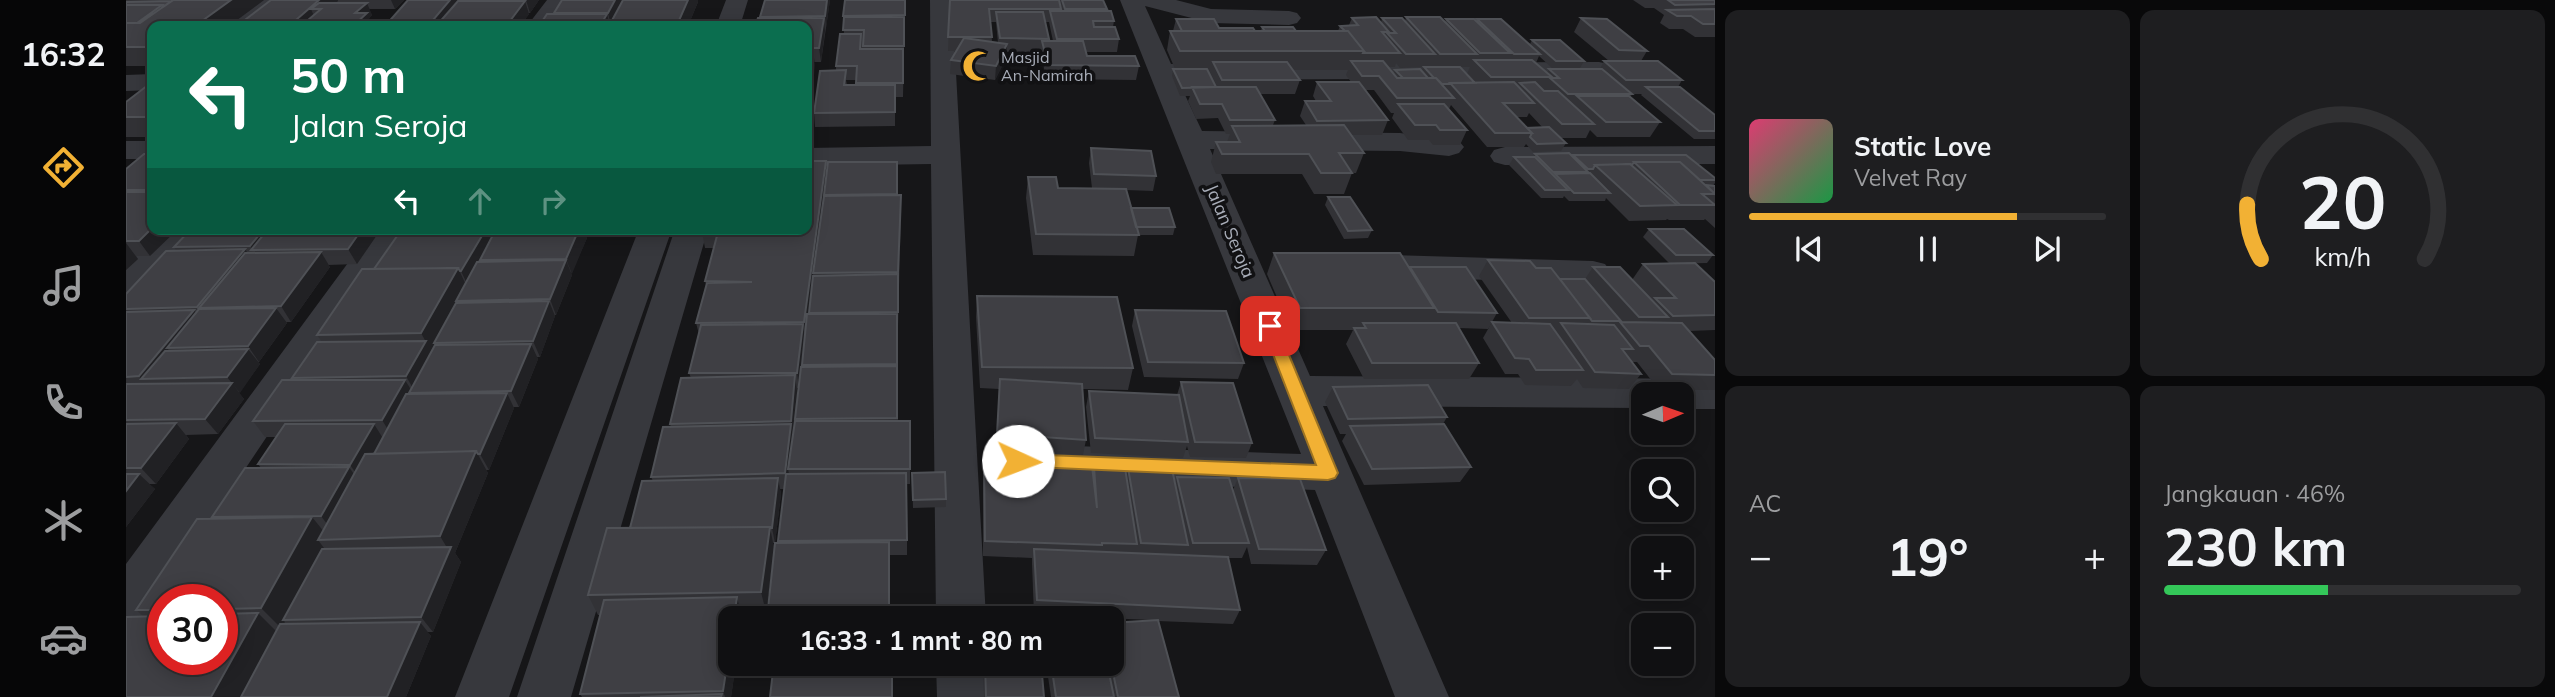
<!DOCTYPE html>
<html lang="id">
<meta charset="utf-8">
<style>
:root{--surface:#101012;--page:#1e1e20;--text:#f1f3f6;--muted:#9c9d9f;--line:#303032;--accent:#f2b134}
body{margin:0;font-family:Mulish,sans-serif;background:var(--page);color:var(--text);height:100vh;display:flex;flex-direction:column;font-size:26px;white-space:nowrap}
*{box-sizing:border-box;margin:0}
p{font-size:23px;color:var(--muted)}
.icon{flex:none;width:38px;height:38px;fill:none;stroke:currentColor;stroke-width:2;stroke-linecap:round;stroke-linejoin:round}
.map{position:relative;flex:1;overflow:hidden}
.details{display:flex;flex-direction:column;gap:10px;padding:10px;background:#09090a;width:840px}
.details>*{flex:none}
.banner{position:absolute;left:21px;top:21px;width:665px;height:214px;border-radius:14px;box-shadow:0 4px 18px #0003,0 0 0 2px var(--line);background:#0b6e4f;color:#fff;overflow:hidden}
.needle{width:46px;rotate:88deg}
.fabs{position:absolute;left:1505px;top:382px;display:grid;gap:14px}
.fabs a{display:grid;place-items:center;width:63px;height:63px;border-radius:14px;background:var(--surface);box-shadow:0 4px 18px #0003,0 0 0 2px var(--line);font-size:35px}
.speed{position:absolute;left:21px;top:584px;display:flex;gap:14px;font-size:35px;font-weight:700;text-align:center}
.speed>*{display:grid;place-content:center;width:91px;height:91px;border-radius:50%;background:var(--surface);box-shadow:0 4px 18px #0003,0 0 0 2px var(--line);line-height:1}
.speed .limit{border:10px solid #d22;background:#fff;color:#111}
.pin{position:absolute;display:grid;place-items:center;width:60px;height:60px;color:#fff;margin:-30px;border-radius:14px;box-shadow:0 4px 10px #0006}
.me{position:absolute;width:77px;margin:-38px;rotate:92deg;stroke-linejoin:round;filter:drop-shadow(0 0 5px #0008)}
.turn{display:flex;align-items:center;gap:24px;height:147px;padding:0 28px;font-size:32px}
.turn .icon{width:91px;height:91px;stroke-width:2.5}
.turn b{display:block;font-size:49px;line-height:60px}
.lanes{display:flex;align-items:center;height:66px;padding:0 28px;background:#0003;justify-content:center;gap:35px;direction:ltr}
.lanes .off{opacity:.35}
.big{font-size:52px;font-weight:700;line-height:1.1}
.details .tile{flex:1;display:flex;flex-direction:column;justify-content:center;gap:10px;min-width:0;padding:0 24px;border-radius:14px;background:var(--page)}
.details .dial{align-items:center;gap:0}
.dial svg{height:182px;overflow:visible;fill:none;stroke:var(--line);stroke-width:7;stroke-linecap:round;text-anchor:middle}
.dial text{fill:var(--text);stroke:none}
.song{display:flex;align-items:center;gap:21px}
.cover{width:84px;height:84px;border-radius:10px;background:linear-gradient(135deg,hsl(340 70% 55%),hsl(140 70% 35%))}
.played{height:7px;border-radius:4px;background:linear-gradient(90deg,var(--accent) 75%,var(--line) 75%)}
.keys{display:flex;justify-content:space-around;direction:ltr}
.heat{display:flex;justify-content:space-between;align-items:center;font-size:38px;direction:ltr}
.charge{height:10px;border-radius:5px;background:linear-gradient(90deg,#34c759 46%,var(--line) 0)}
.details .tiles{flex:1;display:grid;gap:10px;grid-template-columns:repeat(2,1fr)}
.trip{position:absolute;left:592px;top:606px;width:406px;height:70px;border-radius:14px;background:var(--surface);box-shadow:0 4px 18px #0003,0 0 0 2px var(--line);font-weight:700;line-height:70px;text-align:center}
main{display:flex;flex:1;min-height:0}
.tabs{display:flex;flex-direction:column;width:126px;justify-content:space-around;align-items:center;background:#060607;color:var(--muted)}
.tabs .icon{width:49px;height:49px}
.tabs .on{color:var(--accent)}
.tabs b{font-size:32px;color:var(--text)}
.map>svg:first-child{display:block}
.lines{fill:none;stroke-linecap:round;stroke-linejoin:round}
.minor{fill:#37383d;fill-rule:evenodd}
.wall{fill:#323236;fill-rule:evenodd}
.shaded-wall{fill:#212124}
.building{fill:#3f3f44;stroke:#4f5156;stroke-width:2}
.route{fill:#f2b134;stroke:#9d7322;stroke-width:2}
.labels{text-anchor:middle;stroke-width:7;stroke-linejoin:round;paint-order:stroke}
.far-poi-label{font-size:16px;fill:#a8adb8;stroke:#111113;text-anchor:start}
.street-label{font-size:18px;fill:#a8adb8;stroke:#111113}
</style>
<main>
<nav class="tabs">
<b>16:32</b>
<svg class="icon on" aria-label="directions" viewBox="0 0 24 24"><path d="M12 3l9 9-9 9-9-9zM9 14v-3h6M13 9l2 2-2 2"/></svg>
<svg class="icon" aria-label="music" viewBox="0 0 24 24"><path d="M9 18V5l10-2v13"/><circle cx="6" cy="18" r="3"/><circle cx="16" cy="16" r="3"/></svg>
<svg class="icon" aria-label="phone" viewBox="0 0 24 24"><path d="M5 4h4l2 5-3 2q2 4 5 5l2-3 5 2v4C11 20 4 13 5 4z"/></svg>
<svg class="icon" aria-label="climate" viewBox="0 0 24 24"><path d="M12 3v18M4 7l16 10M4 17L20 7"/></svg>
<svg class="icon" aria-label="car" viewBox="0 0 24 24"><path d="M5 17H2v-5l4-1 3-4h7l3 4 3 1v5h-3M9 17h6M6 11h13"/><circle cx="7" cy="17" r="2"/><circle cx="17" cy="17" r="2"/></svg>
</nav>
<div class="map">
<svg width="1589" height="697" viewBox="0 0 1589 697">
<rect width="100%" height="100%" fill="#161618"/>
<g class="lines">
<path class="minor" d="M129 0H154L125 26H99Z
M421 0H444L425 26H401Z
M600 0H622L614 26H590Z
M804 0H826L860 618H810L805 164 681 166V148L805 146Z
M994 0H1050L1085 9 1163 11 1171 13 1175 18 1171 23 1163 25 1085 23 1019 6 1045 64 1473 62 1482 64 1486 70 1482 76 1473 78 1052 80 1076 131 1274 133 1333 141 1338 147 1333 153 1323 156 1274 151 1084 149 1184 376 1589 379V409H1556V394H1517V408L1197 406 1323 697H1269L1189 490 892 478 877 473 870 461 877 449 892 444 1175 454Z
M26 74V90L0 91V75Z
M0 141H26V159H0Z
M1589 146V164L1379 165 1368 162 1364 156 1368 150 1379 147Z
M38 229H73L13 294 0 297V266Z
M247 229H280L18 620 0 627V564Z
M513 229H546L383 697H329Z
M549 229H582L445 697H391Z
M1231 254 1467 261 1479 264 1485 272 1479 280 1467 283 1231 276 1219 273 1214 265 1219 257Z
M810 663H862L865 697H811Z"/>
</g>
<path class="wall" d="M0 0H138L103 26H26V66H0Z
M145 0H278L269 9H243L246 15 243 18 246 26H111Z
M282 0H413L404 13H402L403 14 394 26H259Z
M639 0H704L695 62H688L683 128H681V26L634 18Z
M779 0 777 97H769V126L689 127 688 113 710 70V66L718 34 717 16ZM720 80H730V85H721Z
M824 0H977L980 11 988 21 987 27 993 39 991 52H960L961 56 1013 66 1010 80 920 79 915 52H880V58L869 80 824 74 825 60 830 51H822ZM865 22H870L872 43 866 42ZM919 22H923L927 41H923Z
M1507 0H1589V37H1569L1557 29H1543L1534 23 1538 15 1528 8H1519Z
M572 2 562 26H413L428 14V13Z
M1280 17 1319 22 1320 19 1350 21 1351 19 1404 44 1406 40 1458 61 1454 68H1426L1413 56 1410 63 1421 73 1423 69H1474L1478 61H1483L1448 32 1455 18 1521 51 1515 61 1556 80 1552 87 1589 115V139H1568L1515 95 1516 94H1506L1504 98 1534 122 1524 137H1471L1464 130 1460 138H1435L1440 143 1435 151 1407 152 1400 144 1398 147H1361L1325 105 1323 109 1341 130 1334 145H1307L1303 140H1282L1266 118 1268 113H1265L1248 90H1240L1262 120 1256 135H1225L1238 153 1230 173H1226L1218 194H1188L1176 174H1090L1085 162 1090 142H1101L1104 134H1100L1092 118 1070 119 1062 101 1064 96H1054L1046 76 1047 69H1049L1041 50 1044 31H1047L1050 19 1093 28 1129 31H1135L1136 27 1170 31H1212L1214 26 1223 25 1226 18 1255 23 1256 18 1279 21ZM1270 63 1274 68 1297 67 1296 71 1269 70 1268 74 1262 67H1269ZM1334 67H1344L1341 74 1350 83ZM1167 70H1222L1220 75 1225 82H1191L1187 96 1190 101H1179L1174 116 1180 125H1147L1149 120 1134 94H1169L1174 80ZM1403 113 1417 128H1401L1391 117H1401Z
M26 82V137H0V102Z
M965 148 1030 176 1027 191 1000 190 1005 208 1049 227 1047 235H1012L1008 256 907 255 900 198 902 177 932 188H966L963 163Z
M26 154V229L24 256H10L12 259 0 270V169Z
M1409 154 1446 156 1447 155H1560L1589 178V183L1587 186H1589V228L1579 219 1578 220H1543L1541 219 1540 220 1503 221 1480 198 1479 201H1443L1438 196 1437 198H1415L1383 165 1388 157H1407Z
M771 162V195L775 210 772 327H771L772 421H784V484H781V555H764V618H641L652 543 658 489H654L655 494 649 543H647L648 548 640 612 615 613 616 618H604V663H610L605 697H456L454 694 474 615H472L462 595 504 528 527 481 525 477 545 427 544 424 565 378 563 373 573 334 570 323 580 285 579 281 588 248H579L576 232 701 172ZM671 388H673L668 429 671 391Z
M1202 197 1246 230 1242 238 1218 239 1199 205Z
M65 229H255L231 264 202 265 204 267 165 322H160L161 323 133 362H132L134 364 113 393 118 399 92 434 60 435 63 439 30 484H23L29 489 0 527V294L50 250 48 247Z
M276 229H467L464 237H460L461 238 445 274 446 275 430 315H429V316L414 357H411L412 359 393 407H387L388 408 363 470H360L362 473 329 553 335 562 307 632H301L305 636 280 697H0L17 616 10 610 87 519 86 517 135 468 132 464 151 437H139L127 421 168 380 166 378 196 342 191 335 248 269ZM37 600H96V660H37Z
M1523 229 1587 255 1581 263 1544 264 1517 237Z
M1148 253 1283 269 1284 267 1371 313 1362 329 1333 328 1353 363 1343 379H1238L1220 344 1227 330H1165L1141 274Z
M1362 260 1410 268 1434 280 1459 279 1467 267 1506 280 1517 264 1589 282V330L1563 331 1589 360V390H1533L1511 362H1506L1515 374 1503 389 1457 388 1451 379 1445 386 1399 385 1392 374H1379L1357 338 1366 322 1386 323 1353 276Z
M851 296 1007 368 1002 390 957 389 960 440 957 455 870 450 873 389 854 388 850 317Z
M1009 310 1118 363 1112 379 1018 377 1006 326Z
M1055 382 1126 443 1120 458 1064 457 1061 446 1057 458 965 453 960 407 963 391 1051 395Z
M1207 387 1321 417 1317 424 1345 467 1334 482 1238 485 1216 441 1220 434H1214L1199 402Z
M858 462 967 472 968 467 1000 474 1002 468 1049 483 1051 477 1107 490 1112 478 1200 550 1191 565 1125 564 1121 547 1116 558H1102L1114 610 1107 624 1032 621 1053 697H925L920 663H985L1025 620 908 615 906 564V558L857 556V477Z
M786 473 820 499V507L787 508Z
M857 663H915L918 697H858Z"/>
<path class="shaded-wall" d="M105 0H138L103 26H69Z
M193 0H212V1L197 15 195 9H185L190 21 184 26H163Z
M265 0H278L269 9Z
M324 0H340H333L335 6 311 25 312 26H302Z
M400 0H413L404 13Z
M489 0H498L485 26 482 13Z
M562 0H572V2L562 26H552Z
M701 0H704L700 29 699 16Z
M399 1 403 14 394 26H381V25Z
M241 3 246 15 243 18 246 26H227L229 13Z
M36 5 44 18 7 25Z
M481 14 484 26H474Z
M698 18 699 31 695 62 693 48Z
M881 44 880 58 869 80 870 66Z
M687 51 689 65 683 128 682 113Z
M700 161 701 176 688 273H687V280L680 338 678 322Z
M775 195V210L772 327V272Z
M26 228V229H52L24 256 13 241Z
M138 229H159L127 250 124 246Z
M236 229H255L231 264 222 249Z
M360 229H374L354 260 355 264 342 286 335 271Z
M453 229H458L461 238 446 274 440 259Z
M462 229H467L464 237Z
M0 243 12 259 0 270Z
M119 249 129 264 73 308 84 321 82 323 71 307Z
M195 252 204 267 165 322 155 306Z
M440 260 446 275 430 315 424 299Z
M332 268 342 289 330 301 333 306 308 343 311 348 289 392 280 376 300 342 295 333Z
M423 301 429 316 414 357 407 341Z
M150 308 161 323 133 362 122 346Z
M68 310 80 326 41 348 52 361 15 379 13 376Z
M677 324 679 340 673 388 671 373Z
M405 344 412 359 393 407 385 391Z
M122 349 134 364 114 393 101 377Z
M669 375 671 391 667 437 665 421Z
M279 380 287 393H283L286 398 266 436 256 420Z
M106 383 118 399 92 434 79 419Z
M381 393 388 408 363 470 354 454Z
M50 423 63 439 30 484 15 468Z
M248 424 258 440 235 480 224 465Z
M665 424 667 439 662 469 663 474 662 489 659 473Z
M350 451 362 473 329 553 335 562 307 632 295 617 323 551 314 536Z
M223 467 234 483 207 532 195 516Z
M13 474 29 489 0 527V491Z
M652 478 655 494 649 543 646 528Z
M186 517 203 538 192 540 198 548 160 620H157L159 622 155 628 135 608Z
M644 527 648 548 640 612 635 592Z
M611 597 616 618H608Z
M132 613 152 633 118 697H85Z
M294 622 305 636 280 697H261Z
M604 646V663H610L605 697H599L597 691Z"/>
<path class="building" d="M47 0H105L69 26H26V47H0V23H14Z
M145 0H193L163 26H111Z
M282 0H324L302 26H259Z
M436 0H489L482 13H428Z
M497 0H562L551 25 483 26Z
M639 0H701L699 16 634 17Z
M719 0H779V15L717 16Z
M824 0H933L935 9H863L866 37H822Z
M936 0H977L981 9H939Z
M1542 0H1589V4L1549 5Z
M46 1 37 7 36 5H0V2Z
M332 1H399L381 25H311Z
M193 3H241L229 13H241L227 26H175L195 9H185Z
M0 5H36L11 23H0Z
M1589 9V24H1577L1565 16H1551L1541 10Z
M924 11H985L988 21H967L968 27H989L993 39H931Z
M870 12H917L923 39 874 38Z
M421 14H481L474 26H413Z
M718 17H778V46H737L738 30H717Z
M1250 17 1263 32H1256L1274 53H1237L1238 51 1222 31H1219L1214 26 1232 25 1226 18Z
M1280 17H1314L1351 54H1314Z
M632 18H698L693 48H681V26H629Z
M1256 18H1276L1309 54H1280L1261 33H1270Z
M1455 18 1481 19 1521 51 1493 50Z
M1050 19H1088L1093 28H1127L1129 31H1056Z
M1320 19H1348L1384 53H1354Z
M1351 19H1375L1414 54H1388Z
M1136 27H1167L1170 31H1139Z
M1044 31H1222L1238 51H1054Z
M714 34H735L734 49H777V83H730L731 66H710Z
M838 38 881 44 870 66 825 60Z
M1406 40H1434L1458 61H1430Z
M916 41H957L961 56H1009L1013 66 922 65Z
M681 51H687L682 113H681Z
M1348 60H1406L1426 77H1365Z
M1225 61H1257L1271 78H1310L1328 98H1271L1253 76H1236Z
M1478 61H1532L1556 80H1500Z
M1087 62H1161L1174 80H1096Z
M1298 67H1334L1349 83H1324L1323 84H1316L1310 78H1308Z
M1047 69H1081L1090 87 1056 88Z
M1294 69 1302 78H1277L1269 70Z
M1423 69H1476L1506 94H1442L1424 78H1433Z
M720 70 718 85H769V112L688 113 694 71Z
M26 82V117H0V102Z
M1191 82H1233L1262 120 1191 121 1179 101H1205Z
M1388 82 1408 103H1377L1406 133H1369L1324 83Z
M1409 82 1418 91H1432L1468 124H1436L1394 83Z
M1066 87H1130L1149 120H1104L1096 104H1074Z
M1520 87H1554L1589 115V131H1573Z
M1451 96H1503L1534 122H1480Z
M1272 104H1318L1341 130H1314L1310 125H1289Z
M1218 125 1238 153H1213L1226 173H1195L1183 154H1096L1090 142H1114L1106 126Z
M1423 127 1440 143 1411 144 1404 137 1406 133 1401 128Z
M965 148 1025 151 1030 176 968 174Z
M1443 153 1462 172H1427L1409 154Z
M18 154H26V190H0V169Z
M1447 155H1560L1589 178V180H1574L1554 162H1508L1506 165 1504 164 1469 165 1467 169H1462Z
M1388 157H1409L1442 190H1419Z
M681 161H700L678 322 570 323 581 283 626 282 579 281 592 232H576L577 229H681Z
M702 162H771V194L698 195Z
M1508 162H1554L1589 194H1576L1589 205H1554Z
M1504 164 1551 205 1514 206 1469 165Z
M1464 173 1484 193H1448L1429 174Z
M902 177H930L932 188 1000 189 1013 235 910 234Z
M1580 185 1589 186V194Z
M0 192H26V228L13 241H0Z
M775 195 772 272 687 273 698 196Z
M1202 197H1224L1246 230 1222 231Z
M1005 208H1043L1049 227H1010Z
M65 229H138L124 246 48 247Z
M142 229H236L222 249 125 250Z
M276 229H360L335 271H334L332 268 248 269Z
M370 229H453L440 259 354 260Z
M1523 229H1558L1587 255H1550Z
M119 249 71 307 0 309V294L40 251Z
M195 252 155 306 73 308 119 253Z
M1148 253H1274L1308 308H1174Z
M440 260 424 299 330 301 351 262Z
M1362 260 1404 261 1410 268H1425L1464 318H1403Z
M1569 263 1589 282V315L1547 316 1529 298H1550L1517 264Z
M1284 267H1340L1371 313 1312 312Z
M1467 267H1494L1542 317H1513Z
M332 268 295 333 191 335 236 269Z
M772 274V312L683 313 687 276Z
M1434 279H1459L1495 321H1466Z
M851 296 991 297 1007 368 856 367Z
M423 301 407 341 308 343 330 303Z
M150 308 122 346 41 348 73 309Z
M68 310 13 376 0 377V312Z
M1009 310 1100 311 1118 363 1022 362Z
M681 314H771V364L676 365Z
M1366 322 1424 324 1457 370H1410L1403 359 1389 358Z
M1494 322 1556 323 1589 360V375L1546 374 1523 346H1514Z
M1237 323H1330L1353 363H1246L1228 328H1240Z
M1435 323 1488 325 1507 349H1496L1515 374 1469 372Z
M677 324 671 373H563L575 325Z
M300 341 280 376 166 378 191 342Z
M405 344 385 391 283 393 309 345Z
M122 349 101 377 15 379 39 351Z
M771 366V418L669 419 675 367Z
M669 375 665 421 544 424 555 378Z
M874 379 956 384 960 440 871 434Z
M156 380H279L256 420 127 421Z
M1055 382 1107 383 1126 443 1069 442Z
M106 383 79 419 0 420V384Z
M1302 385 1321 417 1222 419 1207 387Z
M963 391 1053 395 1062 442 969 438Z
M381 393 354 454H352L350 451 248 454 280 394Z
M669 421H784V469H662Z
M50 423 15 468H0V424Z
M159 424H248L224 465 132 464Z
M665 424 659 473 525 477 537 427Z
M1318 424 1345 467 1246 469 1224 426Z
M350 451 314 536 192 540 239 454Z
M858 462 966 466 971 508 968 467 999 468 1011 544 976 543V545L859 541Z
M223 467 195 516 86 517 119 468Z
M1002 468 1046 469 1062 545 1015 543Z
M819 472 820 499 787 500 786 473Z
M780 473 781 540 652 541 660 474Z
M0 474H13L0 491Z
M1051 477 1103 478 1123 543H1067Z
M652 478 646 528H644V527L504 528 516 481Z
M1112 478 1174 479 1200 550 1133 549Z
M186 517 135 608 96 609V600H37V610H10L71 519Z
M644 527 635 592 462 595 481 528Z
M763 542V618H641L649 543Z
M325 547 295 617 157 620 196 549Z
M908 549 1102 557 1114 610 911 600Z
M611 597 608 618H604V646L597 691 454 694 478 600Z
M132 613 85 697H0V617L37 616V660H96V614Z
M856 617H910V618H856Z
M1032 620 1053 697H992L985 663V623Z
M294 622 261 697H115L154 624Z
M648 663H766V697H644Z
M859 663H915L918 697H860Z
M925 663H981L988 697H930Z
M596 694 595 697H514Z"/>
<path class="route" d="M1144 321 1151 326 1212 473 1209 478 1202 480 886 466 883 461 886 456 892 454 1190 465 1136 326Z"/>
<defs>
<symbol id="mosque-bare" viewBox="-9 -9 18 18"><path d="M3.5-4.9A6 6 0 1 0 3.5 4.9A5 5 0 1 1 3.5-4.9Z" fill="#f2b134" stroke="#111113" stroke-width="2.5" paint-order="stroke"/></symbol>
</defs>
<g fill-rule="evenodd">
<use href="#mosque-bare" x="830" y="44" width="44" height="44"/>
</g>
<g class="labels">
<g class="far-poi-label">
<text x="875" y="63">Masjid<tspan x="875" dy="18">An-Namirah</tspan></text>
</g>
<g class="street-label">
<text transform="translate(1104 231) rotate(67)" y="6">Jalan Seroja</text>
</g>
</g>
</svg>
<div class="fabs">
<a><svg class="needle" viewBox="-14 -14 28 28"><path d="M0-13l5 13h-10z" fill="#e53935"/><path d="M0 13l5-13h-10z" fill="#9c9d9f"/></svg></a>
<a><svg class="icon" aria-label="search" viewBox="0 0 24 24"><circle cx="10" cy="10" r="6"/><path d="M15 15l6 6"/></svg></a>
<a>+</a>
<a>−</a>
</div>
<div class="speed"><div class="limit">30</div></div>
<div class="pin" style="left:1144px;top:326px;background:#d93025"><svg class="icon" aria-label="arrive" viewBox="0 0 24 24"><path d="M6 21V4h12l-3 4 3 4H6"/></svg></div>
<svg class="me" style="left:892px;top:461px" viewBox="-20 -20 40 40"><circle r="19" fill="#fff"/><path d="M0-13L10 11 0 6-10 11z" fill="#f2b134"/></svg>
<div class="trip">16:33 · 1 mnt · 80 m</div>
<div class="banner">
<div class="turn"><svg class="icon" aria-label="left" viewBox="0 0 24 24"><path d="M17 20v-9H6M10 6l-5 5 5 5"/></svg><div><b>50 m</b>Jalan Seroja</div></div>
<div class="lanes"><svg class="icon" aria-label="left" viewBox="0 0 24 24"><path d="M17 20v-9H6M10 6l-5 5 5 5"/></svg><svg class="icon off" aria-label="ahead" viewBox="0 0 24 24"><path d="M12 20V5M6 11l6-6 6 6"/></svg><svg class="icon off" aria-label="right" viewBox="0 0 24 24"><path d="M7 20v-9h11M14 6l5 5-5 5"/></svg></div>
</div>
</div>
<section class="details">
<div class="tiles">
<div class="tile">
<div class="song"><i class="cover"></i><div><b>Static Love</b><p>Velvet Ray</p></div></div>
<div class="played"></div>
<div class="keys"><svg class="icon" aria-label="previous" viewBox="0 0 24 24"><path d="M18 5L8 12l10 7zM5 5v14"/></svg><svg class="icon" aria-label="pause" viewBox="0 0 24 24"><path d="M8 5v14M16 5v14"/></svg><svg class="icon" aria-label="next" viewBox="0 0 24 24"><path d="M6 5l10 7-10 7zM19 5v14"/></svg></div>
</div>
<div class="tile dial"><svg viewBox="0 0 100 80">
<path d="M14 69A42 42 0 1 1 86 69"/>
<path d="M14 69A42 42 0 0 1 8 45" stroke="#f2b134"/>
<text x="50" y="56" font-size="32" font-weight="700">20</text>
<text x="50" y="72" font-size="11">km/h</text>
</svg></div>
<div class="tile"><p>AC</p>
<div class="heat"><a>−</a><b class="big">19°</b><a>+</a></div>
</div>
<div class="tile"><p>Jangkauan · 46%</p><b class="big">230 km</b><div class="charge"></div></div>
</div>
</section>
</main>
